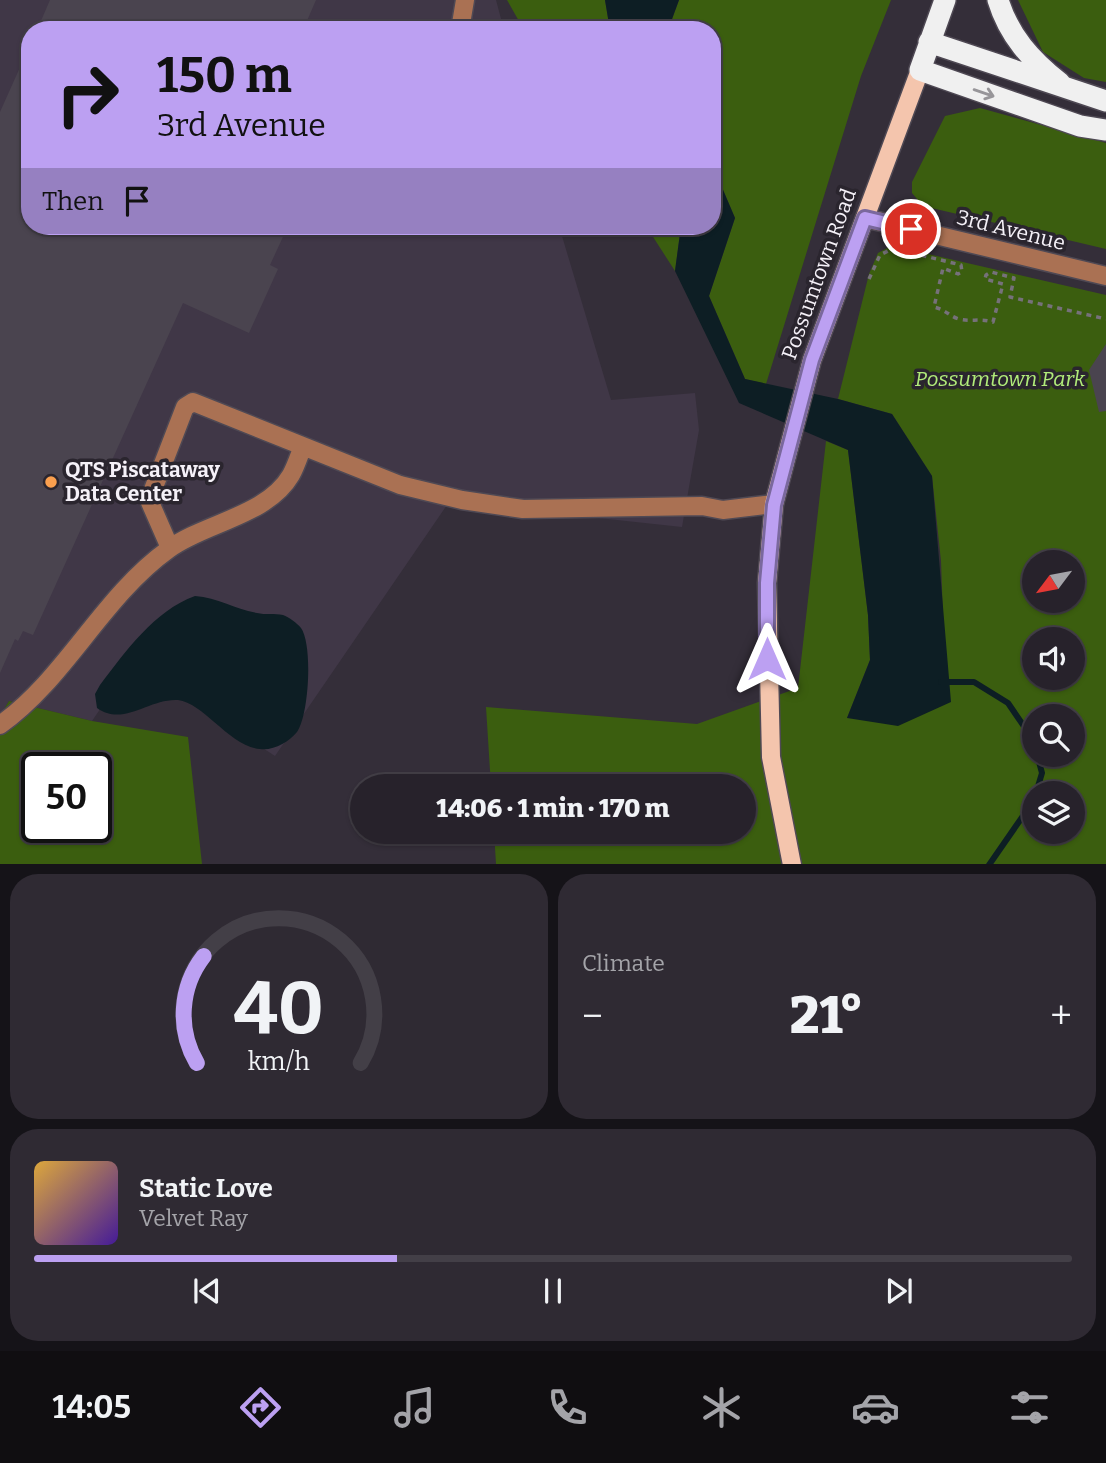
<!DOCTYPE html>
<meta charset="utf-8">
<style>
:root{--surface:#27222b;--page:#2f2a33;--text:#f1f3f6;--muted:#a4a4a9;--line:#433f47;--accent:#bca0f2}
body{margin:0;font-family:Bitter,serif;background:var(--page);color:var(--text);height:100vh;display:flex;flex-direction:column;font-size:26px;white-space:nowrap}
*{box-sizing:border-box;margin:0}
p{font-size:23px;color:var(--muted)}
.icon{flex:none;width:38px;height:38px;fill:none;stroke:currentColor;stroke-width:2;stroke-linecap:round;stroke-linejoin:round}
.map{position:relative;height:864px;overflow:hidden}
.sheet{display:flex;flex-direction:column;gap:10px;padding:10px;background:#151318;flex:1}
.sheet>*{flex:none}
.top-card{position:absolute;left:21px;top:21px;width:700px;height:214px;border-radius:28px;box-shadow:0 2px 5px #0004,0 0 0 2px var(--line);background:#bca0f2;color:#111;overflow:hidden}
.needle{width:46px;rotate:238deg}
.controls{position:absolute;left:1022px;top:550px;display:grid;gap:14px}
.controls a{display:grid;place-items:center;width:63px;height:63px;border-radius:50%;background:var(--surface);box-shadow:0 2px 5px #0004,0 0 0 2px var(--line);font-size:35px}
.speed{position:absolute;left:21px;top:752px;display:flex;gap:14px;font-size:35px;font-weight:700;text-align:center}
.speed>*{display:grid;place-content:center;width:91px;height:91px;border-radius:50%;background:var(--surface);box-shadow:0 2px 5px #0004,0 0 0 2px var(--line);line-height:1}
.speed .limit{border:4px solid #111;border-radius:10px;background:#fff;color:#111}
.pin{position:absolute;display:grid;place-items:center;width:60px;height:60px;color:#fff;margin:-30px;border:4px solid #fff;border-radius:50%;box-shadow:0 2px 7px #0007}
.me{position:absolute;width:77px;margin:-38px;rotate:0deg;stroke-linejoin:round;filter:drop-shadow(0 0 5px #0008)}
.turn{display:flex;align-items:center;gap:24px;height:147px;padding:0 21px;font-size:32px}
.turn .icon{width:91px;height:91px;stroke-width:2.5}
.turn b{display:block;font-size:49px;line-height:60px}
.then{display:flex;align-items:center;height:66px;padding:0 21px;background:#0003;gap:14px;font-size:26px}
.big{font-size:52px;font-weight:800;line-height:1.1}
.sheet .tile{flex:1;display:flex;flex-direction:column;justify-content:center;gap:10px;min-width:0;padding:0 24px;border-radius:28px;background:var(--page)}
.sheet .dial{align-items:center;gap:0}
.dial svg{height:182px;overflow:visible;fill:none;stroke:var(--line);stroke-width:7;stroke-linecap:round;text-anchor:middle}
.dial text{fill:var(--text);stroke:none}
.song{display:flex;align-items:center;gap:21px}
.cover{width:84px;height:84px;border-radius:10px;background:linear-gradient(135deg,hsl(40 70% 55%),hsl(260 70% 35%))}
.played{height:7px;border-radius:4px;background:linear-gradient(90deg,var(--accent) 35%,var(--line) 35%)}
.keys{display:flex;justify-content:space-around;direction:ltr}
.heat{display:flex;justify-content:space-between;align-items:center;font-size:38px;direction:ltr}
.sheet .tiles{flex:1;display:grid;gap:10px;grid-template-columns:1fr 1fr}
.tile:last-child{grid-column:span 2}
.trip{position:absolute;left:350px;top:774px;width:406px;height:70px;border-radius:35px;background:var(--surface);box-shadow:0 2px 5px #0004,0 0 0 2px var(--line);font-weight:800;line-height:70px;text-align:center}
.menu{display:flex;height:112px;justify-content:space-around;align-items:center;background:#100e11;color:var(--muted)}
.menu .icon{width:49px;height:49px}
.menu .current{color:var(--accent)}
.menu b{font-size:32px;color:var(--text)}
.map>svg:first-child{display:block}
.built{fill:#403747}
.green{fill:#3b5e0f;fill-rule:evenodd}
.water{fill:#0d1e24}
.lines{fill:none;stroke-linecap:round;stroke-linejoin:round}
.stream{stroke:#0d1e24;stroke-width:6}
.building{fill:#4a444f}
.minor-casing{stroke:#4f4954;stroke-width:21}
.major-casing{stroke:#4f4954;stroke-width:21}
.highway-casing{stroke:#4f4954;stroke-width:24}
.path{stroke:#76717a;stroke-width:3.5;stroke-dasharray:5 5;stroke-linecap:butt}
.minor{stroke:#aa7153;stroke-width:18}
.major{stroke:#f4c5ad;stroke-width:18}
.highway{stroke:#f0f0f0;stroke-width:21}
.oneway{stroke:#979599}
.route-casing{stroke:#7a689d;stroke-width:18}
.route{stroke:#bca0f2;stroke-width:12}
.poi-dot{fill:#fa9f4e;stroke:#2a252e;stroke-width:2.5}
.labels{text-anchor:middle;stroke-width:7;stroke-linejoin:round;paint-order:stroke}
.street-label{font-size:21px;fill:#f5f1f8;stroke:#2a252e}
.park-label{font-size:21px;font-style:italic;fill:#b1ec7a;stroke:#2a252e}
.poi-label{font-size:21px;font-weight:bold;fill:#f5f1f8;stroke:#2a252e;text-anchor:start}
</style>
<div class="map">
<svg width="1106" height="865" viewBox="0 0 1106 865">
<rect width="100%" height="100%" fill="#342e39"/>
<path class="built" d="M0 0H496L504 30H30V226H559L611 400 695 393 699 430 682 527 449 502 275 756 132 662 92 721 9 701 0 716Z"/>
<path class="green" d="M507 0H605L610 30H524Z
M679 0H891L861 76 766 384 745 379 709 296 735 218 712 164V30H668Z
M1018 0H1106V82L1084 78 1043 52Z
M980 108 1106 143V249L923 206 912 193V182L945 116Z
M646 226H681L675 271Z
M889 247 902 248 1106 295V864H496L494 831H744V786H491L486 707 697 724 798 688 826 441 848 450 868 615 870 660 847 718 943 616 941 561 932 476 892 414 838 399 869 274 878 253ZM1034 562H1073V600H1034ZM1034 639H1073V677H1034ZM1034 716H1073V754H1034ZM1034 793H1073V831H1034Z
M9 701 92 721 188 737 202 864 0 865V716ZM37 768H96V828H37Z"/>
<path class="water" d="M605 0H679L668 30H610Z
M712 164 735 218 709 296 745 379 838 399 892 414 932 476 951 702 898 726 847 718 870 660 868 615 848 450 739 403 675 271 681 226H712Z
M195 596C218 598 235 609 257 613 265 615 275 613 283 615 289 617 297 623 301 628 313 645 309 715 297 732 289 742 273 751 260 749 229 746 204 703 178 700 149 698 124 727 97 708L95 694 100 685C126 651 154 611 195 596Z"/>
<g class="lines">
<path class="stream" d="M941 682H974L1008 703 1034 741
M1036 793 1042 773 1037 754
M989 865 1034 800"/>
</g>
<path class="building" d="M50 0H316L303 30H37Z
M30 45V226H288L270 265 278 269 249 333 183 303 33 635 23 631 18 641 15 639 0 673V112Z
M1106 344V411L1099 412 1089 370Z"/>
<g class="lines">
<defs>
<path id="minor" d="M460 30 465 0
M865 218 1106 276
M170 548 149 500 185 407 193 402 400 485 462 500 523 509 702 506 723 510 774 504
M0 725C66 678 102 597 169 549 204 523 267 516 291 475 296 466 299 456 303 446"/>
<path id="major" d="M792 865 771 757 767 583 774 504 812 360 920 70"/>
<path id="highway" d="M945 0 920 70 1080 126 1106 130
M998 0C1009 36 1031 60 1060 83
M929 42 1106 101"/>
</defs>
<use href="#minor" class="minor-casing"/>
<use href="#major" class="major-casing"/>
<use href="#highway" class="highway-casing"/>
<path class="path" d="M869 279 880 255 892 249 900 250 961 265 962 272 958 274 943 268 934 307C946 310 949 316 959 319 971 322 980 318 993 322L1003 284 985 279 986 275 991 272 1014 278 1010 297 1106 319"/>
<use href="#minor" class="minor"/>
<use href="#major" class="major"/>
<use href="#highway" class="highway"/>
</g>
<defs><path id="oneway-shaft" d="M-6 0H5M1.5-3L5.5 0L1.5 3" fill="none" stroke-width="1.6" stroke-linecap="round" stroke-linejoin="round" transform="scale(1.75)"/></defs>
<use class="oneway" href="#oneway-shaft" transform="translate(984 93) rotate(19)"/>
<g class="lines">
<defs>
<path id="route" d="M767 659V583L774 505 812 360 865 218 911 229"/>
</defs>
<use href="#route" class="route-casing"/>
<use href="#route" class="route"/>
</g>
<circle class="poi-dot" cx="51" cy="482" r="7"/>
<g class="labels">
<g class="street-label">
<text transform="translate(1011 230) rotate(14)" y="7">3rd Avenue</text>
<text transform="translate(819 274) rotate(-70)" y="7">Possumtown Road</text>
</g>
<g class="park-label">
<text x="1000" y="386">Possumtown Park</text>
</g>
<g class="poi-label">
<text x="65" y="477">QTS Piscataway<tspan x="65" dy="24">Data Center</tspan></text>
</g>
</g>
</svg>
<div class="controls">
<a><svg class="needle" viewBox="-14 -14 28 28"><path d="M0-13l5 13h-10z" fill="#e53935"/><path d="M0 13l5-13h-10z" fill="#a4a4a9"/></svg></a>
<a><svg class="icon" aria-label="sound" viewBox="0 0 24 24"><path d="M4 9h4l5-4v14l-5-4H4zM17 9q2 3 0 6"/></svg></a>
<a><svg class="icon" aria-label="search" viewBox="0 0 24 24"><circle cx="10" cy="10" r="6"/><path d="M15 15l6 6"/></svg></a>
<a><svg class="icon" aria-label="layers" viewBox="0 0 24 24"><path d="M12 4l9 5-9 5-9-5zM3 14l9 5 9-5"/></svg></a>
</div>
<div class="speed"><div class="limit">50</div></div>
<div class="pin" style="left:911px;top:229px;background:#d93025"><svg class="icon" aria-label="arrive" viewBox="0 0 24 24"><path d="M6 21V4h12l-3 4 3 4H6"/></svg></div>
<svg class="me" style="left:767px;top:659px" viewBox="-20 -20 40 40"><path d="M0-17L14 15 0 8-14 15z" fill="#bca0f2" stroke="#fff" stroke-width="4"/></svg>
<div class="trip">14:06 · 1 min · 170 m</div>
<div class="top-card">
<div class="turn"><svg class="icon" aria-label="right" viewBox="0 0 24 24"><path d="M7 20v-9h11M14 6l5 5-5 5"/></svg><div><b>150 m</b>3rd Avenue</div></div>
<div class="then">Then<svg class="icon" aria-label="arrive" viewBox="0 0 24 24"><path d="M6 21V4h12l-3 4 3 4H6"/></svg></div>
</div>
</div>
<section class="sheet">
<div class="tiles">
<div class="tile dial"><svg viewBox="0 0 100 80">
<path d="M14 69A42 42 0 1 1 86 69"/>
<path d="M14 69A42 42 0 0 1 17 22" stroke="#bca0f2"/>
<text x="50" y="56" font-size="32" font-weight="700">40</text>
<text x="50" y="72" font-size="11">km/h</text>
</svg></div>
<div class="tile"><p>Climate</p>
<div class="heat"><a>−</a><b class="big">21°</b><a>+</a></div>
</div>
<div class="tile">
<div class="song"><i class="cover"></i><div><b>Static Love</b><p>Velvet Ray</p></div></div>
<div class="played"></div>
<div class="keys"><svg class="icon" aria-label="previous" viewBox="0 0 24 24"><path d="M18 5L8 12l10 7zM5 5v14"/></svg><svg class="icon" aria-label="pause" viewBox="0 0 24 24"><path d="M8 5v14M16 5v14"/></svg><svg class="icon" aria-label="next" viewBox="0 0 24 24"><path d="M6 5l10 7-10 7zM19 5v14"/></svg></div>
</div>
</div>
</section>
<nav class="menu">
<b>14:05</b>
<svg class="icon current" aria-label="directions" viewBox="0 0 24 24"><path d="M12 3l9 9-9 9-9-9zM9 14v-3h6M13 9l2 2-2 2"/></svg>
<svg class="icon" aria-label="music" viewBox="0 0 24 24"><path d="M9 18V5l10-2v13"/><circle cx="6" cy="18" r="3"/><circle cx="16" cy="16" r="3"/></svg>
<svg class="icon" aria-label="phone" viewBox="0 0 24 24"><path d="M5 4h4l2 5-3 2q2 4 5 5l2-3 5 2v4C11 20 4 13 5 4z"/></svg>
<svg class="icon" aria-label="climate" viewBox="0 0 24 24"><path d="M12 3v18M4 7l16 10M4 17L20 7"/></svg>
<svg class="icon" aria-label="car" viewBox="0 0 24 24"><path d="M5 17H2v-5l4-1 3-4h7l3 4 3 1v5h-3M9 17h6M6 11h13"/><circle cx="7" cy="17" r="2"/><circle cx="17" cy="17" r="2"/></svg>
<svg class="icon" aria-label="filters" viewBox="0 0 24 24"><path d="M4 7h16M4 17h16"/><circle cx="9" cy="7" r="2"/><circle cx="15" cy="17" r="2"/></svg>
</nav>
